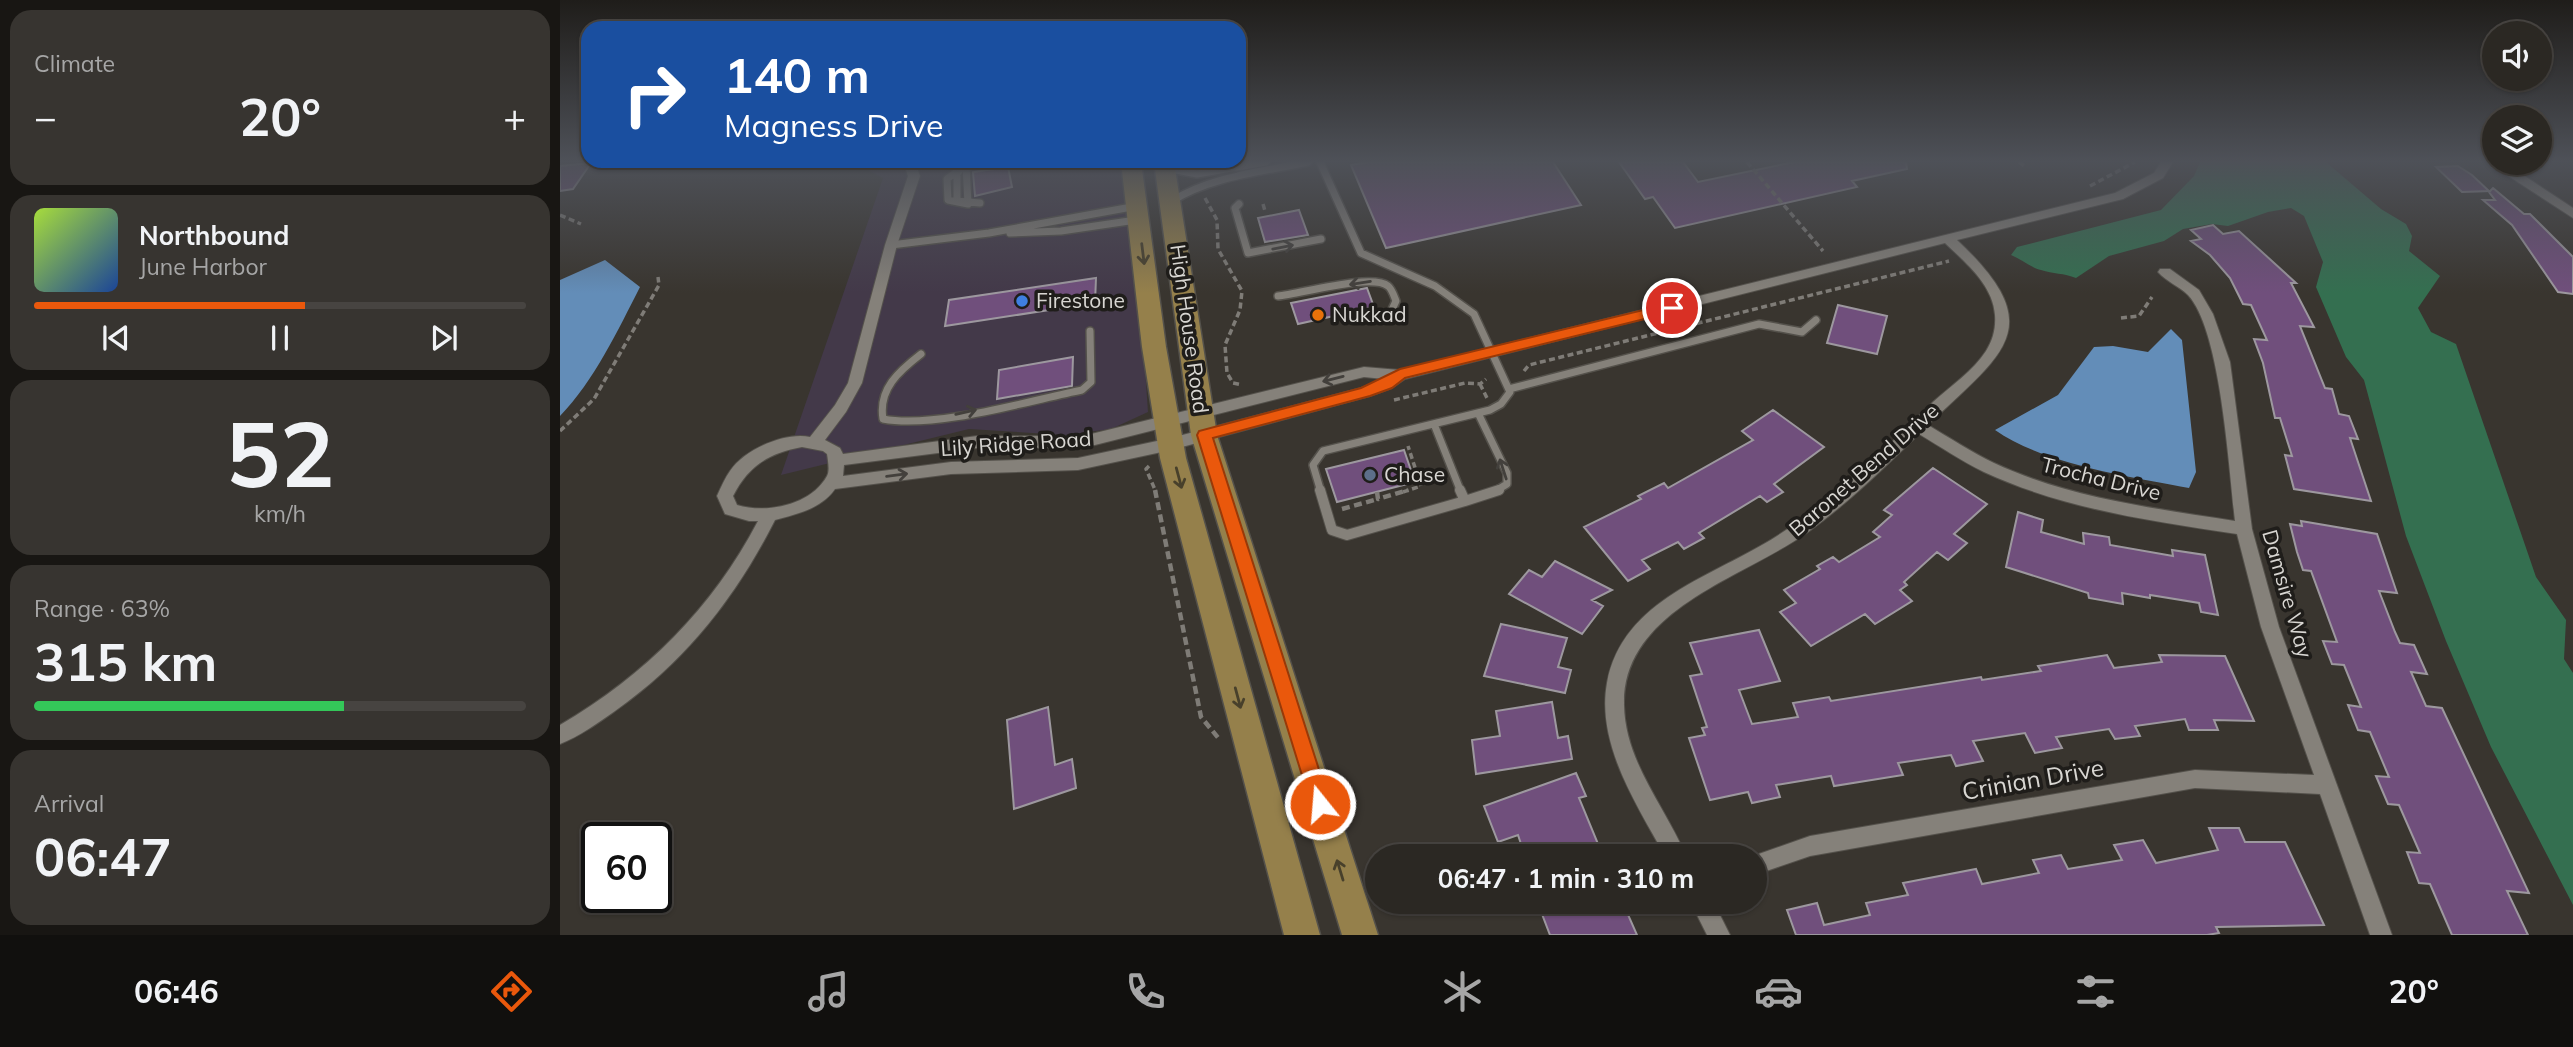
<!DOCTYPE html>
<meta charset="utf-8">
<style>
:root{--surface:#2b2823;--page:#373430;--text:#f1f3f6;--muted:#a6a6a6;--line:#474441;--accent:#ea580c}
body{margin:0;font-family:Mulish,sans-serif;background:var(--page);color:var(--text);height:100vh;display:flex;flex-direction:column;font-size:26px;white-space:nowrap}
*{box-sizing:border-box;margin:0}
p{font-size:23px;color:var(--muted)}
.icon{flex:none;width:38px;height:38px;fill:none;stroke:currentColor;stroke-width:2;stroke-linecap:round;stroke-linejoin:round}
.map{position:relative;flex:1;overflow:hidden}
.sheet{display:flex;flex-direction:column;gap:10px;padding:10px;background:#181613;width:560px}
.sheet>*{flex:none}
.hud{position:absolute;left:21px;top:21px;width:665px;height:147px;border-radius:21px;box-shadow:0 2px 5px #0004,0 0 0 2px var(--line);background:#1a4fa0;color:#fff;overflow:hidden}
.tools{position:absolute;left:1922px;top:21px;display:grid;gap:14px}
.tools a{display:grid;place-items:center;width:70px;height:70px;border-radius:50%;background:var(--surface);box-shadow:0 2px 5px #0004,0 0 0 2px var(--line);font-size:35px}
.speed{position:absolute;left:21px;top:822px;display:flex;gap:14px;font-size:35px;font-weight:700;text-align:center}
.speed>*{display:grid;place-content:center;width:91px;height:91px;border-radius:50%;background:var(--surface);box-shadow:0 2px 5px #0004,0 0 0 2px var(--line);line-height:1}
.speed .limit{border:4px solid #111;border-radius:10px;background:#fff;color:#111}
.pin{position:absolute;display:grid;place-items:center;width:60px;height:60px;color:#fff;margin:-30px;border:4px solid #fff;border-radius:50%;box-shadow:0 2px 7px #0007}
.me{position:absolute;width:77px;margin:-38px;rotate:343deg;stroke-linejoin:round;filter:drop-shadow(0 0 5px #0008)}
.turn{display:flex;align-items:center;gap:24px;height:147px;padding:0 28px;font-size:32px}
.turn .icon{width:91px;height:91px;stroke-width:2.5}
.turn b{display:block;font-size:49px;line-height:60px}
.big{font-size:52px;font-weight:700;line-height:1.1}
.sheet .widget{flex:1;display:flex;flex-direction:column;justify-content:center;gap:10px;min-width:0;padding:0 24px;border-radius:21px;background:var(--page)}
.sheet .dial{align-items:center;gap:0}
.dial b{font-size:91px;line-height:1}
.song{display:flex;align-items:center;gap:21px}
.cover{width:84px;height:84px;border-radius:10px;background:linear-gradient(135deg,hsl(80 70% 55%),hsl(220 70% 35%))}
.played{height:7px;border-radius:4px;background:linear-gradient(90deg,var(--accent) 55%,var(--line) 55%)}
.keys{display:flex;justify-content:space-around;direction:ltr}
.heat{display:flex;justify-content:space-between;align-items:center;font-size:38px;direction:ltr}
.charge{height:10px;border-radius:5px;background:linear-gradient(90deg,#34c759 63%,var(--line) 0)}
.trip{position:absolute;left:805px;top:844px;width:402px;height:70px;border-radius:35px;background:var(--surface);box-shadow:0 2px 5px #0004,0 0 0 2px var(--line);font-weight:700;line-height:70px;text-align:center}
.tab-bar{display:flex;height:112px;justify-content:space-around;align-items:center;background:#11100e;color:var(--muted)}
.tab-bar .icon{width:49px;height:49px}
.tab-bar .current{color:var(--accent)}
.tab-bar b{font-size:32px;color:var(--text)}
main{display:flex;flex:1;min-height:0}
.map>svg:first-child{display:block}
.commercial{fill:#433949}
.forest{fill:#346f50}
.water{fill:#638db8}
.building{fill:#704f7c;stroke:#9d989f;stroke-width:2}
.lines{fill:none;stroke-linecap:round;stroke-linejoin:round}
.service-far1-casing{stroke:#54514b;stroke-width:10}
.service-casing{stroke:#54514b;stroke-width:12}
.minor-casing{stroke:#54514b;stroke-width:2}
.primary-casing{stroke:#54514b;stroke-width:3}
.path-far1{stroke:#7f7c77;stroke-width:3.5;stroke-dasharray:6 3.5;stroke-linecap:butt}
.path{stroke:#7f7c77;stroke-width:4.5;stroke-dasharray:8 4.5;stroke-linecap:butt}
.service-far1{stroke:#85817a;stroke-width:7}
.service{stroke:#85817a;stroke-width:10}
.minor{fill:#85817a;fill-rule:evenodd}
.primary{fill:#95804b;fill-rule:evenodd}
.oneway{stroke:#43403c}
.oneway2{stroke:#48402b}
.route{fill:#ea580c;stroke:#983908;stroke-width:2}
.shop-dot{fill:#3f7fe0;stroke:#1f1d1a;stroke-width:2.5}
.food-dot{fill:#e8710a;stroke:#1f1d1a;stroke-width:2.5}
.service-dot{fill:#5c6f8a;stroke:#1f1d1a;stroke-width:2.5}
.labels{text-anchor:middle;stroke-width:7;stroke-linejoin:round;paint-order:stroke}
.poi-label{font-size:21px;fill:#d8d6d2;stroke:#1f1d1a;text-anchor:start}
.street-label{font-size:21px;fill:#d8d6d2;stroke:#1f1d1a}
.near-street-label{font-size:24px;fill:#d8d6d2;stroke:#1f1d1a}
</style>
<main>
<section class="sheet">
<div class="widget"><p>Climate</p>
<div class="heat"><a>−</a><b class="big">20°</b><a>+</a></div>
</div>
<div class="widget">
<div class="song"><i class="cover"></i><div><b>Northbound</b><p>June Harbor</p></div></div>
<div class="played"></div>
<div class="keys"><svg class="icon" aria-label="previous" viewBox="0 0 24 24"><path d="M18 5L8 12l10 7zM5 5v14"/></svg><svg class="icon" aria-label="pause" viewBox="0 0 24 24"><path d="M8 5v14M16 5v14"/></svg><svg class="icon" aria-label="next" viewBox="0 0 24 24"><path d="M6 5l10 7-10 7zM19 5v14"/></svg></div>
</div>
<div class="widget dial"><b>52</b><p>km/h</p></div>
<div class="widget"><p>Range · 63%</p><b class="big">315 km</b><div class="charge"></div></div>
<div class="widget"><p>Arrival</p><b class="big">06:47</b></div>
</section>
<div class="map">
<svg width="2013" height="935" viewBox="0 0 2013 935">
<rect width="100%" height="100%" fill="#39352f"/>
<path class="commercial" d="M293 162H571L588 412 551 429 505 435 409 429 221 475 323 178Z"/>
<path class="forest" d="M1640 162H1766L1821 209 1846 224 1852 236 1849 251 1880 276 1858 308 1871 332 1896 344 1976 577 2006 620 2004 659 2013 673V905L1931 747 1886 641 1846 536 1804 380 1786 357 1756 287 1763 262 1744 216 1731 208 1708 212 1668 226 1652 224 1623 229 1604 241 1549 256 1516 278C1504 273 1493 274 1481 270 1472 268 1461 259 1451 255L1457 247 1601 210 1634 176Z"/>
<path class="water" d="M45 260 80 287C58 330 34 381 0 416V280Z
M1611 329 1622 340 1636 472 1629 488C1572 477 1483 464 1435 430L1498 395 1534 347 1553 346 1588 352Z"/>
<path class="building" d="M809 162H993L1021 205 826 248 791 165Z
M1059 162H1123L1138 182 1234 162H1346L1347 169 1292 181 1297 187 1115 228 1093 197 1085 199Z
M31 163 13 189 0 191V166Z
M1898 166 1912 175 1929 191 1902 192 1876 167Z
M448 167 452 187 415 196 413 172Z
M1933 188 1964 214H1970L2013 257V294L1998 292 1952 225 1923 200H1935L1929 192Z
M739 210 748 235 705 242 698 218Z
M1653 225 1663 234 1679 231 1736 283H1731L1754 327 1740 326 1765 388 1772 389 1779 414 1789 416 1798 439 1790 438 1811 501 1734 489 1725 455 1732 456 1720 418H1715L1703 363 1694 339 1707 340 1691 305 1683 304 1670 278 1650 255 1631 241 1641 239 1631 230Z
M536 278 535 303 385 326 389 300Z
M807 288 814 307 738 324 731 303Z
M1278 305 1327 316 1317 354 1267 343Z
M513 357 512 386 437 399 439 370Z
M1213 410 1264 447 1214 484 1223 492 1207 502 1200 496 1139 533 1144 538 1124 549 1118 542 1082 560 1090 569 1068 581 1024 527 1081 499 1078 496 1104 483 1108 488 1193 440 1182 431Z
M844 450 855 482 777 502 766 469Z
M1373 468 1427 504 1394 534 1407 543 1388 560 1377 552 1344 582 1347 585 1340 590 1352 601 1315 624 1305 614 1251 646 1220 612 1236 603 1224 590 1260 569 1257 566 1273 557 1279 562 1320 537 1313 532 1332 515 1324 510Z
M1458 512 1483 520 1481 532 1524 544 1523 533 1549 537 1550 545 1613 556 1612 550 1645 555 1658 615 1641 612 1639 603 1590 595V598L1562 593 1563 604 1529 598 1528 593 1446 567Z
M1741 521 1817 534 1837 593 1819 591 1835 632 1840 643 1854 645 1867 674 1851 672 1866 706 1882 708 1969 893 1947 891 1968 935H1892L1870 884 1859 883 1847 852 1860 853 1839 805 1828 804 1816 776 1829 777 1810 732 1798 730 1788 705 1801 707 1784 665 1772 664 1763 641 1777 642 1751 571 1743 570 1737 552 1730 524 1742 526Z
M995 561 1052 590 1032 600 1043 606 1022 634 949 594 969 570 982 577Z
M941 624 1007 638 998 667 1011 670 1005 693 924 676Z
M1199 630 1220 681 1179 690 1192 724 1238 717 1233 703 1269 697 1271 701 1421 677 1422 680 1481 671 1478 666 1547 655 1554 668 1602 662 1599 655 1665 656 1694 721 1654 720 1658 730H1629L1625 719 1575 726 1580 736 1555 739 1549 729 1496 737 1502 748 1475 753 1465 733 1413 741 1423 761 1396 766 1391 755 1338 763 1343 775 1274 786 1271 776 1216 785 1220 797 1192 803 1188 792 1150 800 1129 738 1145 735 1142 728 1147 727 1130 676 1142 674 1130 643Z
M992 702 998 738 1008 736 1012 759 916 774 912 740 940 736 936 711Z
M488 707 495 765 512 759 516 788 454 809 447 720Z
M1016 773 1026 796 1019 798 1043 856H965L958 835 938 842 924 806Z
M1649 828H1679L1685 842H1725L1764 925 1656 927 1659 933 1647 935H1236L1227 910 1257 903 1264 925 1310 915 1306 903 1348 895 1343 883 1416 869 1422 884 1479 873 1473 860 1501 855 1508 869 1562 860 1554 845 1583 840 1596 863 1658 850Z
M977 901H1062L1077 935H990Z"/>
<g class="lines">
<defs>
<path id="service-far1" d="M760 162 801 253 875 286 914 314 950 392 941 404 930 410 763 451 753 465 761 492
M402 167 397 174V201L420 203
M403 167 387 179 388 200 408 204 406 165
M606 168 637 174 706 162
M612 201C651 176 703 172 748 162
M679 204 675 208 688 253 761 239
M450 233 501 231 576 220
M331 245 429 233 577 206
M718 296C740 294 812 273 828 286 832 289 834 296 836 301L827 320
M361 354C339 371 318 389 323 419 375 429 468 401 522 390L531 382 530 331
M949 389 1199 324 1242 332 1256 320
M918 413 947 473V484L934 492
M874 424 901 492"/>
<path id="service" d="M760 490 772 530 787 535 905 501 900 490
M905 501 939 490"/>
<path id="minor" d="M343 162H355L360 176 337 245 302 383 286 412 265 440 280 448 283 454 417 436H523L804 367 840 370 1555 193 1594 173 1601 162H1613L1603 178 1563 199 1397 240C1492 329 1442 353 1368 425 1390 438 1411 452 1434 463 1509 498 1593 508 1675 521 1669 470 1661 330 1628 295 1619 286 1607 282 1598 272L1600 269H1610L1639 290 1653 314 1670 362 1692 529 1719 627 1832 935H1810L1760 794 1635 788 1250 856 1195 875V856H1193L1250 836 1635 770 1754 775 1701 627 1677 534C1591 521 1504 509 1424 472 1401 461 1381 447 1359 434 1324 468 1288 503 1248 532 1184 578 1062 609 1064 705 1065 762 1105 806 1126 856H1105C1077 805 1036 744 1047 683 1062 599 1155 576 1217 536 1275 499 1324 450 1373 402 1391 386 1413 371 1426 351 1433 340 1436 328 1435 315 1433 285 1406 263 1385 243L845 379 832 388 810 396 611 450 518 470 391 474 275 489C261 509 237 514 215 520 176 597 126 661 55 711 38 723 20 736 0 744V725C85 675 152 609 198 521H189L165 514 157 496C161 487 165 478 170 471 185 449 225 432 250 437L275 405 288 383 325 245 348 176ZM804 377 824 379 801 388 611 438 518 458 391 462 283 476 284 465 417 448H523ZM242 447 263 451 267 454C268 461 270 471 267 476 251 505 207 514 177 505L173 496C188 466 209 453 242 447Z
M1932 162 1945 163 2013 208V218L1933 166Z
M1130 901H1153L1170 935H1147Z"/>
<path id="primary" d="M561 162H581L606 347 626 458 760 935H724L600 458 582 347Z
M594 162H614L657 435 818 935H782L631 435Z"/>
</defs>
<use href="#service-far1" class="service-far1-casing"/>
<use href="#service" class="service-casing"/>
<use href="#minor" class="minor-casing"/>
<use href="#primary" class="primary-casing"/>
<path class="path-far1" d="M1187 162 1263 251
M1459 162 1466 167
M1530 186 1575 162
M645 198 657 220 658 249 682 291 680 310 665 345 667 373 673 383 682 385
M703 204 705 211
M0 215 21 224
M1561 318 1579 316 1592 297
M964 371 969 365 1389 261
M920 384 927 398
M834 400 905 383 920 384 926 379
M0 431 34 399 99 285 98 277
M589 466 586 469 596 492
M843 492 861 486 848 446"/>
<path class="path" d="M595 490 641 717 660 740
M817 492 818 499 848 490
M782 509 818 499"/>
<use href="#service-far1" class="service-far1"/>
<use href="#service" class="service"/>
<use href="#minor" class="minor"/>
<use href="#primary" class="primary"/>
</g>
<defs><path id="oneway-shaft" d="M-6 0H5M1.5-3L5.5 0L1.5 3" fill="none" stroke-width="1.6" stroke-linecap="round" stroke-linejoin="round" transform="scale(1.75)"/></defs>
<g class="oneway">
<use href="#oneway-shaft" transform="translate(723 247) rotate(-11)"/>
<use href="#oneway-shaft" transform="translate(800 283) rotate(171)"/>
<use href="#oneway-shaft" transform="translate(773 379) rotate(166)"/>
<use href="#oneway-shaft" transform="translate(406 412) rotate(-13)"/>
<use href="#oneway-shaft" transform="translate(943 469) rotate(-108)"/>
<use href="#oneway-shaft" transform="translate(337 475) rotate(-7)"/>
</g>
<g class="oneway2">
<use href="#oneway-shaft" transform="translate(583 254) rotate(83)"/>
<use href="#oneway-shaft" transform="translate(619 478) rotate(75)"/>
<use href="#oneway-shaft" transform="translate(678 698) rotate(75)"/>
<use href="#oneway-shaft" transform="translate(780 870) rotate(-107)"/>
</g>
<linearGradient id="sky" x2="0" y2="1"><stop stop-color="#1f1d1a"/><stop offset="0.55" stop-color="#4e5158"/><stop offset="1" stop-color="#4e5158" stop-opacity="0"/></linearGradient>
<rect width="2013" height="293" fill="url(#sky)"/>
<path class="route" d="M1112 303 1119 308 1117 311 845 378 832 388 810 396 653 438 770 804 767 811 760 814 753 811 637 435 639 431 801 388 840 369Z"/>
<circle class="shop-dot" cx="462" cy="301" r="7"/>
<circle class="food-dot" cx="758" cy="315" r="7"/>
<circle class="service-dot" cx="810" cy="475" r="7"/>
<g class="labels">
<g class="poi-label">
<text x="476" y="308">Firestone</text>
<text x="772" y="322">Nukkad</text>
<text x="824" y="482">Chase</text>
</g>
<g class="street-label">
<text transform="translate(629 329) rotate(82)" y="7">High House Road</text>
<text transform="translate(456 444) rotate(-4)" y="7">Lily Ridge Road</text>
<text transform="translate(1304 470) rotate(-41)" y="7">Baronet Bend Drive</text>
<text transform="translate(1541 479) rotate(14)" y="7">Trocha Drive</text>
<text transform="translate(1727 594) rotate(74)" y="7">Damsire Way</text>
</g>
<g class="near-street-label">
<text transform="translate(1473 780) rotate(-10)" y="8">Crinian Drive</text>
</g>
</g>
</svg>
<div class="tools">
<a><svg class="icon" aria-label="sound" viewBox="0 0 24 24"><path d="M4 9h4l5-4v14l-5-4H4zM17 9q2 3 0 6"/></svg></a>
<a><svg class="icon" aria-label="layers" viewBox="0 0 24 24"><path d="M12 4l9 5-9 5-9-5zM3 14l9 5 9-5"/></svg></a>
</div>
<div class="speed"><div class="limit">60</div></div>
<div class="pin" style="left:1112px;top:308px;background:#d93025"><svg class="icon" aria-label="arrive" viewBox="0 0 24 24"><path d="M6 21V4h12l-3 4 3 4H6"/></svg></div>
<svg class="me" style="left:760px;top:804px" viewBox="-20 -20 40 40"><circle r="17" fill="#ea580c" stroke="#fff" stroke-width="3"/><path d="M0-11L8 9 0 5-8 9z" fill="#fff"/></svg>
<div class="trip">06:47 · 1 min · 310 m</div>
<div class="hud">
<div class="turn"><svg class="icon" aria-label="right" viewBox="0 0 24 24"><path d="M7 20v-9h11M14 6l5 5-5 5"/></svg><div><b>140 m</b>Magness Drive</div></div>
</div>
</div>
</main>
<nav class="tab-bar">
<b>06:46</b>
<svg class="icon current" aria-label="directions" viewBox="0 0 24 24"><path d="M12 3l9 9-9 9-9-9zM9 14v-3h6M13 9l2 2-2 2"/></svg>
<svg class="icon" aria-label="music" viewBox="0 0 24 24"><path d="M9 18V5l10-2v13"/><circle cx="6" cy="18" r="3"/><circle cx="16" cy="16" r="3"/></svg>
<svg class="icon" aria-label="phone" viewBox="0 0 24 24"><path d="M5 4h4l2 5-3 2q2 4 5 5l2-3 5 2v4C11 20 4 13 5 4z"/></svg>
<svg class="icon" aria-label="climate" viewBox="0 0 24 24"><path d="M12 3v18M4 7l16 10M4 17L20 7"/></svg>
<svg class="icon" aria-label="car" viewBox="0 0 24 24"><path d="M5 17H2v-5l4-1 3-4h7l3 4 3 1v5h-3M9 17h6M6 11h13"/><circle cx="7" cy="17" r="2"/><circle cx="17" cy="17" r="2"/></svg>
<svg class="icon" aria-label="filters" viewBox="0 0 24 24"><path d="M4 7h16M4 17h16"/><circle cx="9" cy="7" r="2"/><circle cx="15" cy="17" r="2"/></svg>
<b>20°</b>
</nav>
